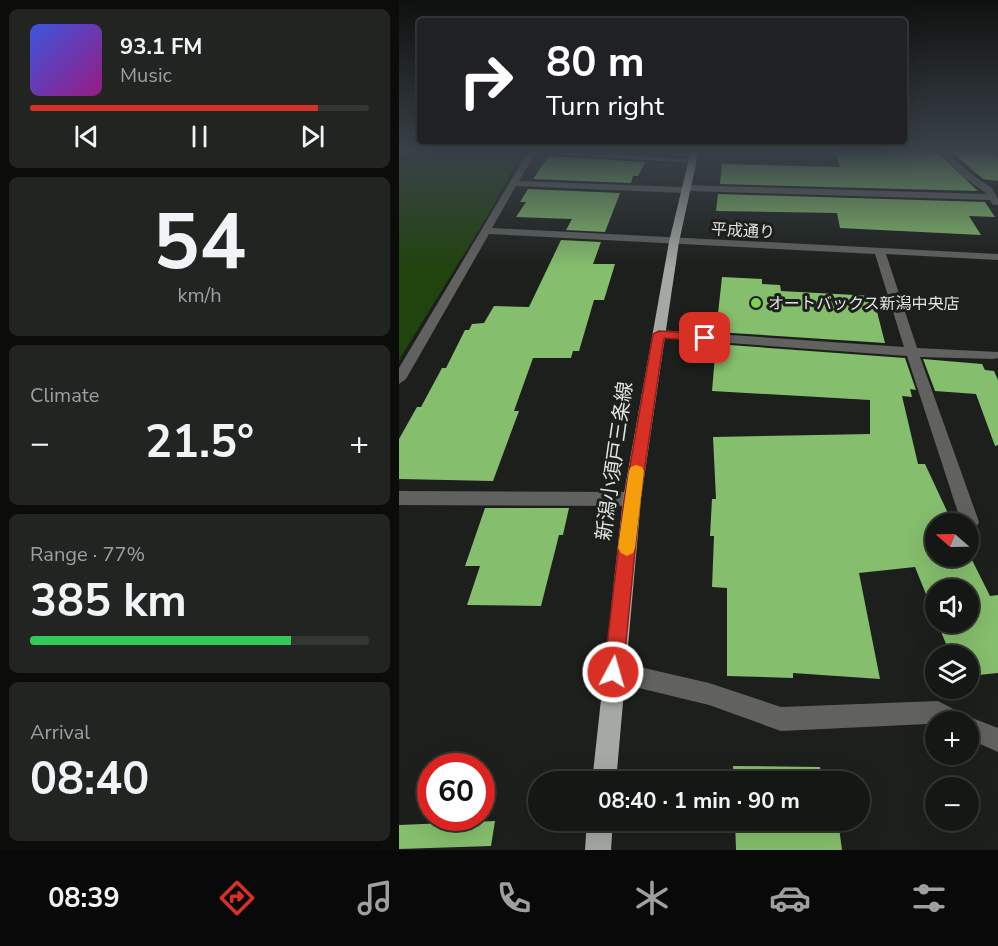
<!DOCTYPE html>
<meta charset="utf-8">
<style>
:root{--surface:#151714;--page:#222422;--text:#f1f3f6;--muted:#9d9fa0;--line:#343634;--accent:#d93025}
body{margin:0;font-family:"Nunito Sans","Noto Sans JP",sans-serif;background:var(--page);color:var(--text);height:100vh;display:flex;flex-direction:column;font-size:22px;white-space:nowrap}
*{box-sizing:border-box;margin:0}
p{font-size:20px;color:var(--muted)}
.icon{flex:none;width:33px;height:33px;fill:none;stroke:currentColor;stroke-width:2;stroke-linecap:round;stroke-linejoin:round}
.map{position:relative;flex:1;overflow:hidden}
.side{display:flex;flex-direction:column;gap:9px;padding:9px;background:#0c0d0b;width:399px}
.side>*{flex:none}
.top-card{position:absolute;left:18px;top:18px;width:490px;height:126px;border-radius:6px;box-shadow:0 6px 24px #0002,0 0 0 2px var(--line);background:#202124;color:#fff;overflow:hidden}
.needle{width:39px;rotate:290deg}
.tools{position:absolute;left:526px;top:513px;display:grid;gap:12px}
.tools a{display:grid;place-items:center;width:54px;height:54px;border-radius:50%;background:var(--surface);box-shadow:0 6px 24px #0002,0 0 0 2px var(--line);font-size:30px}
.speed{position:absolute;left:18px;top:753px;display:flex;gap:12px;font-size:30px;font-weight:700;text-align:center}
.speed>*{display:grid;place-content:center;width:78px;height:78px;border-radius:50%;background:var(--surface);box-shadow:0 6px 24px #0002,0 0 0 2px var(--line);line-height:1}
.speed .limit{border:9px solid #d22;background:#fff;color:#111}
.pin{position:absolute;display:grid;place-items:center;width:51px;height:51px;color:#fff;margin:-26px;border-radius:12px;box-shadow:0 3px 9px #0006}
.me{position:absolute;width:66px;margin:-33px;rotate:6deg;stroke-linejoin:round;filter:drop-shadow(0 0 4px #0008)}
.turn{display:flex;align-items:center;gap:21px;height:126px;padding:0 30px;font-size:27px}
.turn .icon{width:78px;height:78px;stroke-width:2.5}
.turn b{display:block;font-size:42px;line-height:51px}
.big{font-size:45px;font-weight:700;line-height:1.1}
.side .widget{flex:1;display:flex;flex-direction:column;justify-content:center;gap:9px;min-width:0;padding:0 21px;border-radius:9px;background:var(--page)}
.side .dial{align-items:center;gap:0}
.dial b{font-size:78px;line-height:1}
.song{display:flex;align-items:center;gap:18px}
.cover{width:72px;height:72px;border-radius:9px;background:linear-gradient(135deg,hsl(230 70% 55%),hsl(310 70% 35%))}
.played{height:6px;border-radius:3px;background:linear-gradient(90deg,var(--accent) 85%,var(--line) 85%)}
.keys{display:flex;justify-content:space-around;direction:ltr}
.heat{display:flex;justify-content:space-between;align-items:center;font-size:33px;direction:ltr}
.charge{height:9px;border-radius:4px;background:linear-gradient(90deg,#34c759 77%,var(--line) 0)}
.trip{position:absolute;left:129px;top:771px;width:342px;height:60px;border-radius:30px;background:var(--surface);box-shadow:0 6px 24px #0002,0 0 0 2px var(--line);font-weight:700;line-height:60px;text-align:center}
.menu{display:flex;height:96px;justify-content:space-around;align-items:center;background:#080908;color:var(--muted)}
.menu .icon{width:42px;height:42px}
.menu .current{color:var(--accent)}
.menu b{font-size:27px;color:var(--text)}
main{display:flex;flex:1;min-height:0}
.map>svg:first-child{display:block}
.green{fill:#21430e}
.building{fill:#85be6c}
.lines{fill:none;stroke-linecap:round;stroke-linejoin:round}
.minor{fill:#616260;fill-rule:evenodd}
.major{fill:#a5a8a4;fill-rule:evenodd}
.route{fill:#d93025;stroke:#8d1f18;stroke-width:1.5}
.slow{fill:#f59e0b}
.poi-dot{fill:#7ed153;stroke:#1c1f1b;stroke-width:2}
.labels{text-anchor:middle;stroke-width:6;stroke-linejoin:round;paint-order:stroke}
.far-street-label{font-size:16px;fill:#e2e4e1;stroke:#1c1f1b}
.far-poi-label{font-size:16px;fill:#e2e4e1;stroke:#1c1f1b;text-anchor:start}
.street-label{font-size:20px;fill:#e2e4e1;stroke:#1c1f1b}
</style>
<main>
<section class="side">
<div class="widget">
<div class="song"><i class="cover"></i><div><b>93.1 FM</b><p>Music</p></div></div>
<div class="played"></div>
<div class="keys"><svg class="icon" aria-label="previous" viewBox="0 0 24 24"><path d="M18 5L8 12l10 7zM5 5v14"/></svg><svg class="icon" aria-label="pause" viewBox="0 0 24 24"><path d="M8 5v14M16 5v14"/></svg><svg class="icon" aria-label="next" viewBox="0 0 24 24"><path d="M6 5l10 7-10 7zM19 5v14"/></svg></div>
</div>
<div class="widget dial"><b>54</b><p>km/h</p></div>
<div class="widget"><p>Climate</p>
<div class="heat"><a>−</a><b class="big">21.5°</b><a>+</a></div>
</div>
<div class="widget"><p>Range · 77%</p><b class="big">385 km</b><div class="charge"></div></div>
<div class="widget"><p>Arrival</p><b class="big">08:40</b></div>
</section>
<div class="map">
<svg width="599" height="850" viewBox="0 0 599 850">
<rect width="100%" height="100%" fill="#1c1f1b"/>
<path class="green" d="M16 150H125L86 220 0 360V167Z"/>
<path class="building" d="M437 150H536L579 191 321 184 323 164 441 167Z
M550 150H590L599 158V181L584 179Z
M150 156 246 162 239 176H234L232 183 134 179Z
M129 189 221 193 206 232 167 230 173 219 117 217 127 202H121Z
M319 194 586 202 596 217 570 216 582 235 441 228 438 213 317 211Z
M162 240 202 242 194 264H216L205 300H195L180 351H174L172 358H134L115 411H120L94 481 0 479V439L18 407H22L43 368H47L66 330H70L73 324 85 323 95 306 130 307Z
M323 277 363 279V284L381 285 382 291 474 296 486 343 317 332Z
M317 344 506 358 517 390 511 389 513 397 503 396 519 464H526L554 524H537V556H570V554L591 596 599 595V673L570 676V656H552L538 622H570V590H537V619L516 567 460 573 481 679 394 673V678L328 676V588L313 587 315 536H311L313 499H317L314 437 471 434V400L313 391Z
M524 359 583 364 586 370 595 371 599 380V445L596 446 577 394 536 391Z
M86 508H170L164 535H160L142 606 68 605 81 566H66Z
M334 766 421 767 423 782H335Z
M336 820H439L443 850H337Z
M96 821 92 846 0 849V825Z"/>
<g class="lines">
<path class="minor" d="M130 150 293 159 297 161 293 163 136 153 120 181 282 187 286 185 588 194 566 178 538 150H546L572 174 593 188 599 199V205H594L591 200 290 191 286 193 117 186 93 228 599 254V260L487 254 518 348 599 352V358L595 359 521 357 580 522 577 528 571 530 570 524 562 522 508 356 260 338 254 334 260 330 505 347 476 254 90 234 7 379 0 384V368Z
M0 491 233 492 239 494 242 499 239 504 233 506 0 505Z
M215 661 310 683 382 707 539 701 568 716 599 728V752L570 739V722L382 731 310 705 207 680 204 672 207 664Z"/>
<path class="major" d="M292 150H300L280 242 242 499 217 782H193L224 499 270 242Z
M188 820H214L212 850H186Z"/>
</g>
<linearGradient id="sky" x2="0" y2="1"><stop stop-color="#0f110f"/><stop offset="0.56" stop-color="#3a424a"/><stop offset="1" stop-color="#3a424a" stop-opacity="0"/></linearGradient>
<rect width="599" height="269" fill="url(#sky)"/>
<path class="route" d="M260 331 306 334 311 338 306 341 265 338 241 500 224 672 222 679 214 682 207 679 205 672 225 500 254 334Z"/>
<path class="slow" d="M237 465 243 467 245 471 236 548 234 553 228 556 222 553 219 548 230 471 232 467Z"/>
<circle class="poi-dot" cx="357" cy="303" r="6"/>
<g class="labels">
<g class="far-street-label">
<text transform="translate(344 230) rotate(3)" y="6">平成通り</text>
</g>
<g class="far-poi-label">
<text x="369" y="309">オートバックス新潟中央店</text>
</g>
<g class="street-label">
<text transform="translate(215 461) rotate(-82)" y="7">新潟小須戸三条線</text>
</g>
</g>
</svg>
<div class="tools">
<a><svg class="needle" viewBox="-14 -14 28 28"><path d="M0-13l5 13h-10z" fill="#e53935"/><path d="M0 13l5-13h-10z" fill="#9d9fa0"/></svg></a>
<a><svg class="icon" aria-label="sound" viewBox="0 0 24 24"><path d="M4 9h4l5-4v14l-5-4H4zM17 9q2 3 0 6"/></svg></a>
<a><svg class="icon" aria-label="layers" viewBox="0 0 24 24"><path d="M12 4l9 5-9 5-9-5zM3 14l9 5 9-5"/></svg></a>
<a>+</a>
<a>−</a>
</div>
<div class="speed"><div class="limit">60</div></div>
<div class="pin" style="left:306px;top:338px;background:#d93025"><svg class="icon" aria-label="arrive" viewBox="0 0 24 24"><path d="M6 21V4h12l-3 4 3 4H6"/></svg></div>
<svg class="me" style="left:214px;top:672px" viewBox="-20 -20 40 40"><circle r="17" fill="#d93025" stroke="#fff" stroke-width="3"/><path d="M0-11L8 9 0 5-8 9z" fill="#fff"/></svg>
<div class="trip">08:40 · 1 min · 90 m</div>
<div class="top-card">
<div class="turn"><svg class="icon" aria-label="right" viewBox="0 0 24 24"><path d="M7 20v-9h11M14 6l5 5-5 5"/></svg><div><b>80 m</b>Turn right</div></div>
</div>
</div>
</main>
<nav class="menu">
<b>08:39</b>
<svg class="icon current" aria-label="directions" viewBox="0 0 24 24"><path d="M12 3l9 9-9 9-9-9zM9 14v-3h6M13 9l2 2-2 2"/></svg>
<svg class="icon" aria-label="music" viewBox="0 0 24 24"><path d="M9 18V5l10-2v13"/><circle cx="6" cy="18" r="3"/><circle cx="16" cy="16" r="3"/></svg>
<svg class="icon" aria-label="phone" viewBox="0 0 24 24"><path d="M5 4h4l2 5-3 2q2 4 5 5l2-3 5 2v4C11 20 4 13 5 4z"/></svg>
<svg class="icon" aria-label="climate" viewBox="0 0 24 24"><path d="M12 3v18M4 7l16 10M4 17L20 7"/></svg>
<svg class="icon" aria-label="car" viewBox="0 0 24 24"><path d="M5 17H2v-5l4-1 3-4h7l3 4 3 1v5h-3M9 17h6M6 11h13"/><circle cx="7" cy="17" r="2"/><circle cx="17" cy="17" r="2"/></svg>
<svg class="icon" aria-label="filters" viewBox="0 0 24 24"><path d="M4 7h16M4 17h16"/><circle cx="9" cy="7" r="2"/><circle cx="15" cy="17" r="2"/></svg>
</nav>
